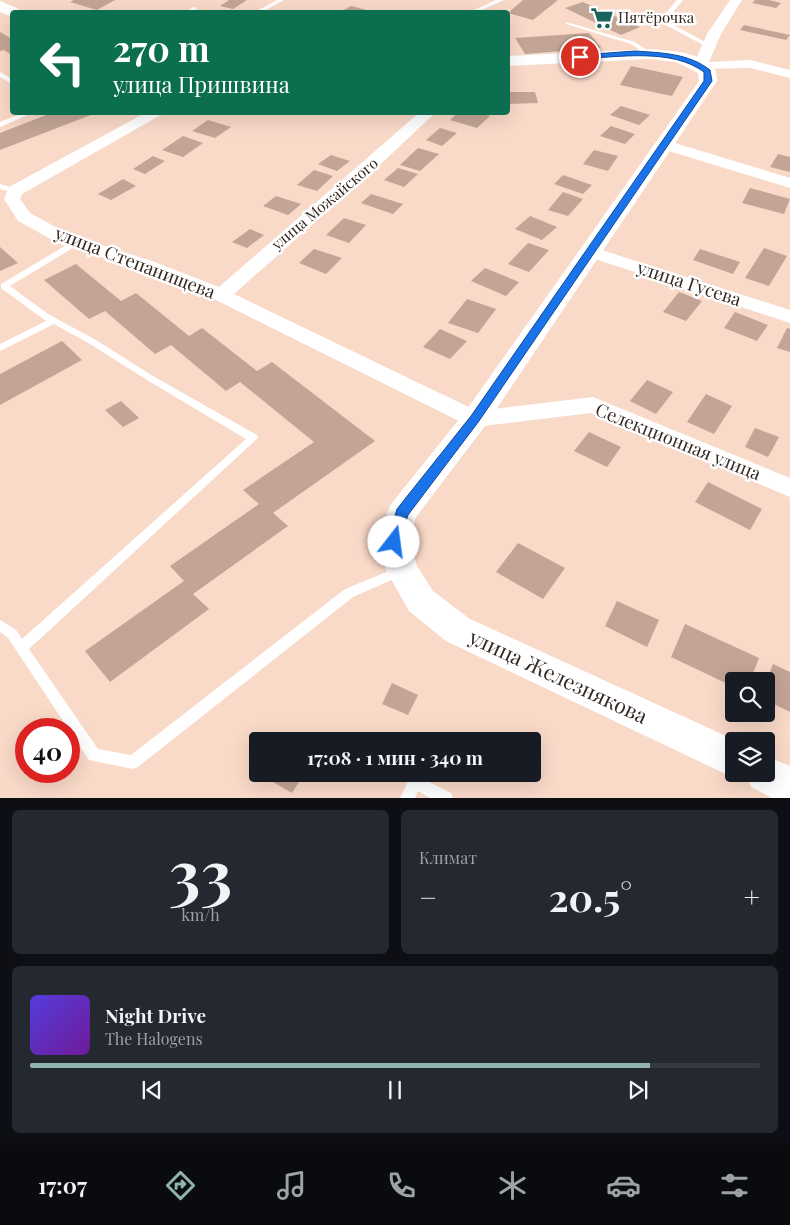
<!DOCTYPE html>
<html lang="ru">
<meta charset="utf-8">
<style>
:root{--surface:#171b24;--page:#242831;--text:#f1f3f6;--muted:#9ea1a6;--line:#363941;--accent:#90b3b0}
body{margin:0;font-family:"Playfair Display",serif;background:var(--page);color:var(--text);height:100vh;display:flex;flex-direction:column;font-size:19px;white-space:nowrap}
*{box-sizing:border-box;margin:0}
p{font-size:16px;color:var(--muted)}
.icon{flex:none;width:28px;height:28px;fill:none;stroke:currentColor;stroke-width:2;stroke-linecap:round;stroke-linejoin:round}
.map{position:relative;height:798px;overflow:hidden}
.drawer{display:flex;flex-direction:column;gap:12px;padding:12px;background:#0d0f14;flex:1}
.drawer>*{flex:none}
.hud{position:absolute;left:10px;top:10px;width:500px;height:105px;border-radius:5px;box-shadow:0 5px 20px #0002;background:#0b6e4f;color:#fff;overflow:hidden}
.fabs{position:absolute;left:725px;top:672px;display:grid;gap:10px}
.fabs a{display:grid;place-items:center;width:50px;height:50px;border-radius:5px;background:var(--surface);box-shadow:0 5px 20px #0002;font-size:25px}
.speed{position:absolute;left:15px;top:718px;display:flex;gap:10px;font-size:25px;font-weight:700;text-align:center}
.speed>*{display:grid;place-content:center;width:65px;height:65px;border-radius:50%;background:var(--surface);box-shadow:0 5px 20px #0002;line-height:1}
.speed .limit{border:8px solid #d22;background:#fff;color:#111}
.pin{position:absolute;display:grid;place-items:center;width:42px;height:42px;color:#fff;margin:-21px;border:2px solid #fff;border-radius:50%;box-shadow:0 1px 5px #0007}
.me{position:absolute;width:55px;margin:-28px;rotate:15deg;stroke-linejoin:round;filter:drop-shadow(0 0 4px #0008)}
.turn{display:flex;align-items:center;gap:18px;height:105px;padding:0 20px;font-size:22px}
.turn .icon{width:65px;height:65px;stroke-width:2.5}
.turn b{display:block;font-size:35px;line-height:42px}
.big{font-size:38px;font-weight:700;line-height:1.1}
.drawer .card{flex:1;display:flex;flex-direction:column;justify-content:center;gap:8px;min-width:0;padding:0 18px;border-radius:8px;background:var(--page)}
.drawer .dial{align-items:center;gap:0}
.dial b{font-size:65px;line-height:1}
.song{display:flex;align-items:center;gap:15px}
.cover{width:60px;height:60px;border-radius:8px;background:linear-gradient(135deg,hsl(250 70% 55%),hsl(280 70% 35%))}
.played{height:5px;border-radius:2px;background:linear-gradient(90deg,var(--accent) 85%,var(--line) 85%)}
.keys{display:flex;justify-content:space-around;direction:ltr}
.heat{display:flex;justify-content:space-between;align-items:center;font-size:28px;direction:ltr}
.drawer .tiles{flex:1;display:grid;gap:12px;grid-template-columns:1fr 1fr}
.card:last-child{grid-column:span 2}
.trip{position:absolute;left:249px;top:732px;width:292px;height:50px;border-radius:5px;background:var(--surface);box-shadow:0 5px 20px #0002;font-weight:700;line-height:50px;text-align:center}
.tab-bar{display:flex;height:80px;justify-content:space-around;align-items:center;background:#090b0e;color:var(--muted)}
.tab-bar .icon{width:35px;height:35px}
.tab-bar .current{color:var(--accent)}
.tab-bar b{font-size:22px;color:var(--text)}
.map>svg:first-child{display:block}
.building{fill:#c3a595}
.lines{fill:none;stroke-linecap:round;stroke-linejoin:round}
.lane{fill:#fff;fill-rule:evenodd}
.street{fill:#fff;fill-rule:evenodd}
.secondary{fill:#fff;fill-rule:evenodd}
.route{fill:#1a73e8;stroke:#114b97}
.labels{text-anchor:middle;stroke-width:5;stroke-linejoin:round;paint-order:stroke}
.far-poi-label{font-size:15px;fill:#342822;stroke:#fff;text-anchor:start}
.far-street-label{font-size:15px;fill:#342822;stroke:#fff}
.street-label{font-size:18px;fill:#342822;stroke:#fff}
.near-street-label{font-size:21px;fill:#342822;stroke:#fff}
</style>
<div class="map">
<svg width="790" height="798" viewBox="0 0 790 798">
<rect width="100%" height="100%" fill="#f9d9c8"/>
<path class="building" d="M74 0H115L97 10 70 2Z
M229 0H247L233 9 220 6Z
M523 0H558L533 20 508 13Z
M755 0H769L781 3 776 8 752 3Z
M583 2 640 27 621 35 565 8Z
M351 6 371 11 340 12Z
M744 25 790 35 786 40 740 30Z
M0 32 12 39V55L4 50 0 51Z
M589 33 601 48 525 54 515 38Z
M631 66 683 77 672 96 620 85Z
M508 92H535L538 103 508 104Z
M621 106 650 115 639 125 610 115Z
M54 112 96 113 0 150V133Z
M459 112H476L490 116 477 128 450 120Z
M208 120 231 127 215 138 192 131Z
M611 126 635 134 625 144 600 136Z
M440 128 457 133 442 146 426 140Z
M183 136 203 143 183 157 162 150Z
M418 148 439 154 420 171 400 165Z
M594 150 618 156 608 171 583 164Z
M778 154 790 157V172L770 167Z
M331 155 350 161 337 171 318 164Z
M153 156 165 161 145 174 133 169Z
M398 168 418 174 404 187 384 180Z
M314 170 333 176 317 191 297 185Z
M563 175 592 185 583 194 554 184Z
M123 179 136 186 111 200 98 194Z
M750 188 790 199 784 214 742 203Z
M563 192 583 199 568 216 548 210Z
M371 194 403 204 393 214 361 203Z
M276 196 301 204 288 215 263 206Z
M530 216 557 227 542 240 515 229Z
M344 218 366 225 349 243 326 235Z
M250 229 264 235 247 248 232 242Z
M528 243 549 250 529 272 508 264Z
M0 247 18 263 0 271Z
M764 248 787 256 769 286 745 278Z
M314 249 342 258 326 274 299 263Z
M700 249 740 262 733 274 693 260Z
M76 264 121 301 136 293 189 336 202 328 257 371 272 362 375 441 273 513 288 526 193 594 209 609 110 682 85 651 184 581 170 566 259 504 243 490 314 442 240 382 226 391 171 345 155 354 105 311 89 319 44 280Z
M485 268 519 282 506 296 471 281Z
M679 292 702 301 686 321 663 312Z
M467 299 496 309 478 333 448 323Z
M735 312 768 325 757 341 724 328Z
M787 328 790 329V352L777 348Z
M440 329 467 341 450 359 423 347Z
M62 341 82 360 0 405V374Z
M647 380 673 392 656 414 630 401Z
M706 394 732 406 714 434 687 422Z
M121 401 139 418 123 427 105 410Z
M755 428 779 437 768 457 745 447Z
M589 432 621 447 607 467 574 451Z
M708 482 762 509 750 530 695 502Z
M518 543 565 568 543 599 496 572Z
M617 601 659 620 647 647 605 626Z
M685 624 759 658 750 681H734V687L671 657Z
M773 664 790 672V712L766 700V683Z
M392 683 418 695 408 715 382 704Z
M278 774H304L292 793 273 782Z"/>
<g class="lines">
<path class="lane" d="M277 0H284L262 12H255Z
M496 0H504L477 12H470Z
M677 0H683L666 21 711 45V47H707L660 22V20Z
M193 7 198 8 192 12H186Z
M409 10 412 12H404L405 11Z
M566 22 635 42 653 54 648 55 631 44 566 24Z
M0 72 12 79V84L0 77Z
M25 112H35L0 127V122Z
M0 184 18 189 19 191 15 193 0 189Z
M75 240 79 243 78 245 10 286 48 314 96 340 153 376 257 435 258 438 29 649 98 749 131 755 345 589 401 566 405 568 407 571 405 574 353 597 138 767 133 769 89 760 8 638 0 632V620L16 630 22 639 246 439 147 380 90 344 54 324 0 351V344L46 321 1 288V284Z
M415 775 451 793 453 798H430L418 791 415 798H400L410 777Z"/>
<path class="street" d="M730 0H742L721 34 709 62 750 60 790 70V78L750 68 695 69 693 66 707 34Z
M147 112H166L22 194 20 199 30 213 72 236 152 261 219 287 420 112H436L383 162 234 294 477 411 593 397 790 478V497L591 413 475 427 467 425 214 299 140 269 60 244 18 221 4 199 9 187Z
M665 140 790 178V188L659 148 657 145 659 142Z
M589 246 790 310V323L583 255 580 251 583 247Z"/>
<path class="secondary" d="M0 1 19 9 21 12H12V17L0 12Z
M650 49C671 51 702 51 716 71L717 81 485 426 416 517 410 542 417 566 433 591 470 619 737 741H734V774H743L734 778 446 641 409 611 386 570 378 542 387 513 391 504 465 412 699 81 698 73 676 62 650 59 508 66V56Z
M766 756 790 766V798H772L751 787 746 774H766Z"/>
</g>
<path class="route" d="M635 51C662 53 688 53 710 70L712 81 479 421 408 515 398 546 394 548 389 546 387 542 397 509 471 416 704 81V72C672 48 618 57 580 59L577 57 580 55Z"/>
<defs>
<symbol id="supermarket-bare" viewBox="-9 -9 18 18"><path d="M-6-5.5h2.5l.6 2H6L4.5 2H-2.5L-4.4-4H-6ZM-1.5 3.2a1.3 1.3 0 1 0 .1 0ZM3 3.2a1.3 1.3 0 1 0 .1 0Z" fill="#1a645b" stroke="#fff" stroke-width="2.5" paint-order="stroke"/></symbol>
</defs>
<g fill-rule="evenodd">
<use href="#supermarket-bare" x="586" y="2" width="32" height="32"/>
</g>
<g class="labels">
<g class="far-poi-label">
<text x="618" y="23">Пятёрочка</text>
</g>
<g class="far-street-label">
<text transform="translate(325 204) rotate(-40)" y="5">улица Можайского</text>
</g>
<g class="street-label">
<text transform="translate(135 263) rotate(21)" y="6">улица Степанищева</text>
<text transform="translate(689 284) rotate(18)" y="6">улица Гусева</text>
<text transform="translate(678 442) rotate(22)" y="6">Селекционная улица</text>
</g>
<g class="near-street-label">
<text transform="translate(558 677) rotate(25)" y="7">улица Железнякова</text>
</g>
</g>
</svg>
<div class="fabs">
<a><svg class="icon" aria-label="search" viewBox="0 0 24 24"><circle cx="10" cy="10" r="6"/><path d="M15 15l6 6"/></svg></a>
<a><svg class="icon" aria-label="layers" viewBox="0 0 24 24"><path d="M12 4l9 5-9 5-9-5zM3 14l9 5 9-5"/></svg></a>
</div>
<div class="speed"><div class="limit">40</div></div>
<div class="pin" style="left:580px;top:57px;background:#d93025"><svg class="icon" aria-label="arrive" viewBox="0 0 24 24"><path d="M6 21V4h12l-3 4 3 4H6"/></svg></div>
<svg class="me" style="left:394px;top:542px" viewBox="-20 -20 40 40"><circle r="19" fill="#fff"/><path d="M0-13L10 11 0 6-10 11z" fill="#1a73e8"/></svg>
<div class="trip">17:08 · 1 мин · 340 m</div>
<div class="hud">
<div class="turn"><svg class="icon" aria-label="left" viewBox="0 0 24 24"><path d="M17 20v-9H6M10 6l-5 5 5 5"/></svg><div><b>270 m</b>улица Пришвина</div></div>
</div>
</div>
<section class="drawer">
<div class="tiles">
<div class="card dial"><b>33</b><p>km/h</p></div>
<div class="card"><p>Климат</p>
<div class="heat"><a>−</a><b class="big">20.5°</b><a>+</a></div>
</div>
<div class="card">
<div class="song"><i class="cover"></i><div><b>Night Drive</b><p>The Halogens</p></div></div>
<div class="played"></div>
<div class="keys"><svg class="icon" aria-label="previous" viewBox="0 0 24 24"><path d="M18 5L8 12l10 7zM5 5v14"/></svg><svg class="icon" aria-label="pause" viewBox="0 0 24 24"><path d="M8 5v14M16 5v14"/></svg><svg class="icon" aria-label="next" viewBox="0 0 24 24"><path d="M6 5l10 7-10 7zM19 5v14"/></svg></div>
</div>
</div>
</section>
<nav class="tab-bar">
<b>17:07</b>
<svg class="icon current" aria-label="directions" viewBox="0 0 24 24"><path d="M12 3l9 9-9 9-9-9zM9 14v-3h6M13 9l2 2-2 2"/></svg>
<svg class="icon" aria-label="music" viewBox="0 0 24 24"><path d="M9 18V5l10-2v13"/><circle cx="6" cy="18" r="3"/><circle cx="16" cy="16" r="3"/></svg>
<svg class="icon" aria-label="phone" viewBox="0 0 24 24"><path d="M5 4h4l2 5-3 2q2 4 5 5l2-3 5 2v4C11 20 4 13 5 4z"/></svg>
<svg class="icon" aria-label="climate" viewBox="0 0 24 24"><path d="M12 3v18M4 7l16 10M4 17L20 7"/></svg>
<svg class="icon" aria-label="car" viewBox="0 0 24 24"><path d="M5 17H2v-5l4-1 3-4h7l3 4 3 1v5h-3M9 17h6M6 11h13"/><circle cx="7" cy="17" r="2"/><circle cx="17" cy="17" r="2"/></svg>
<svg class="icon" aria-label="filters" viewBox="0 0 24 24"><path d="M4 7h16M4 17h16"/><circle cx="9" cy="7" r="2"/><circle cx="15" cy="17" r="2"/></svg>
</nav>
